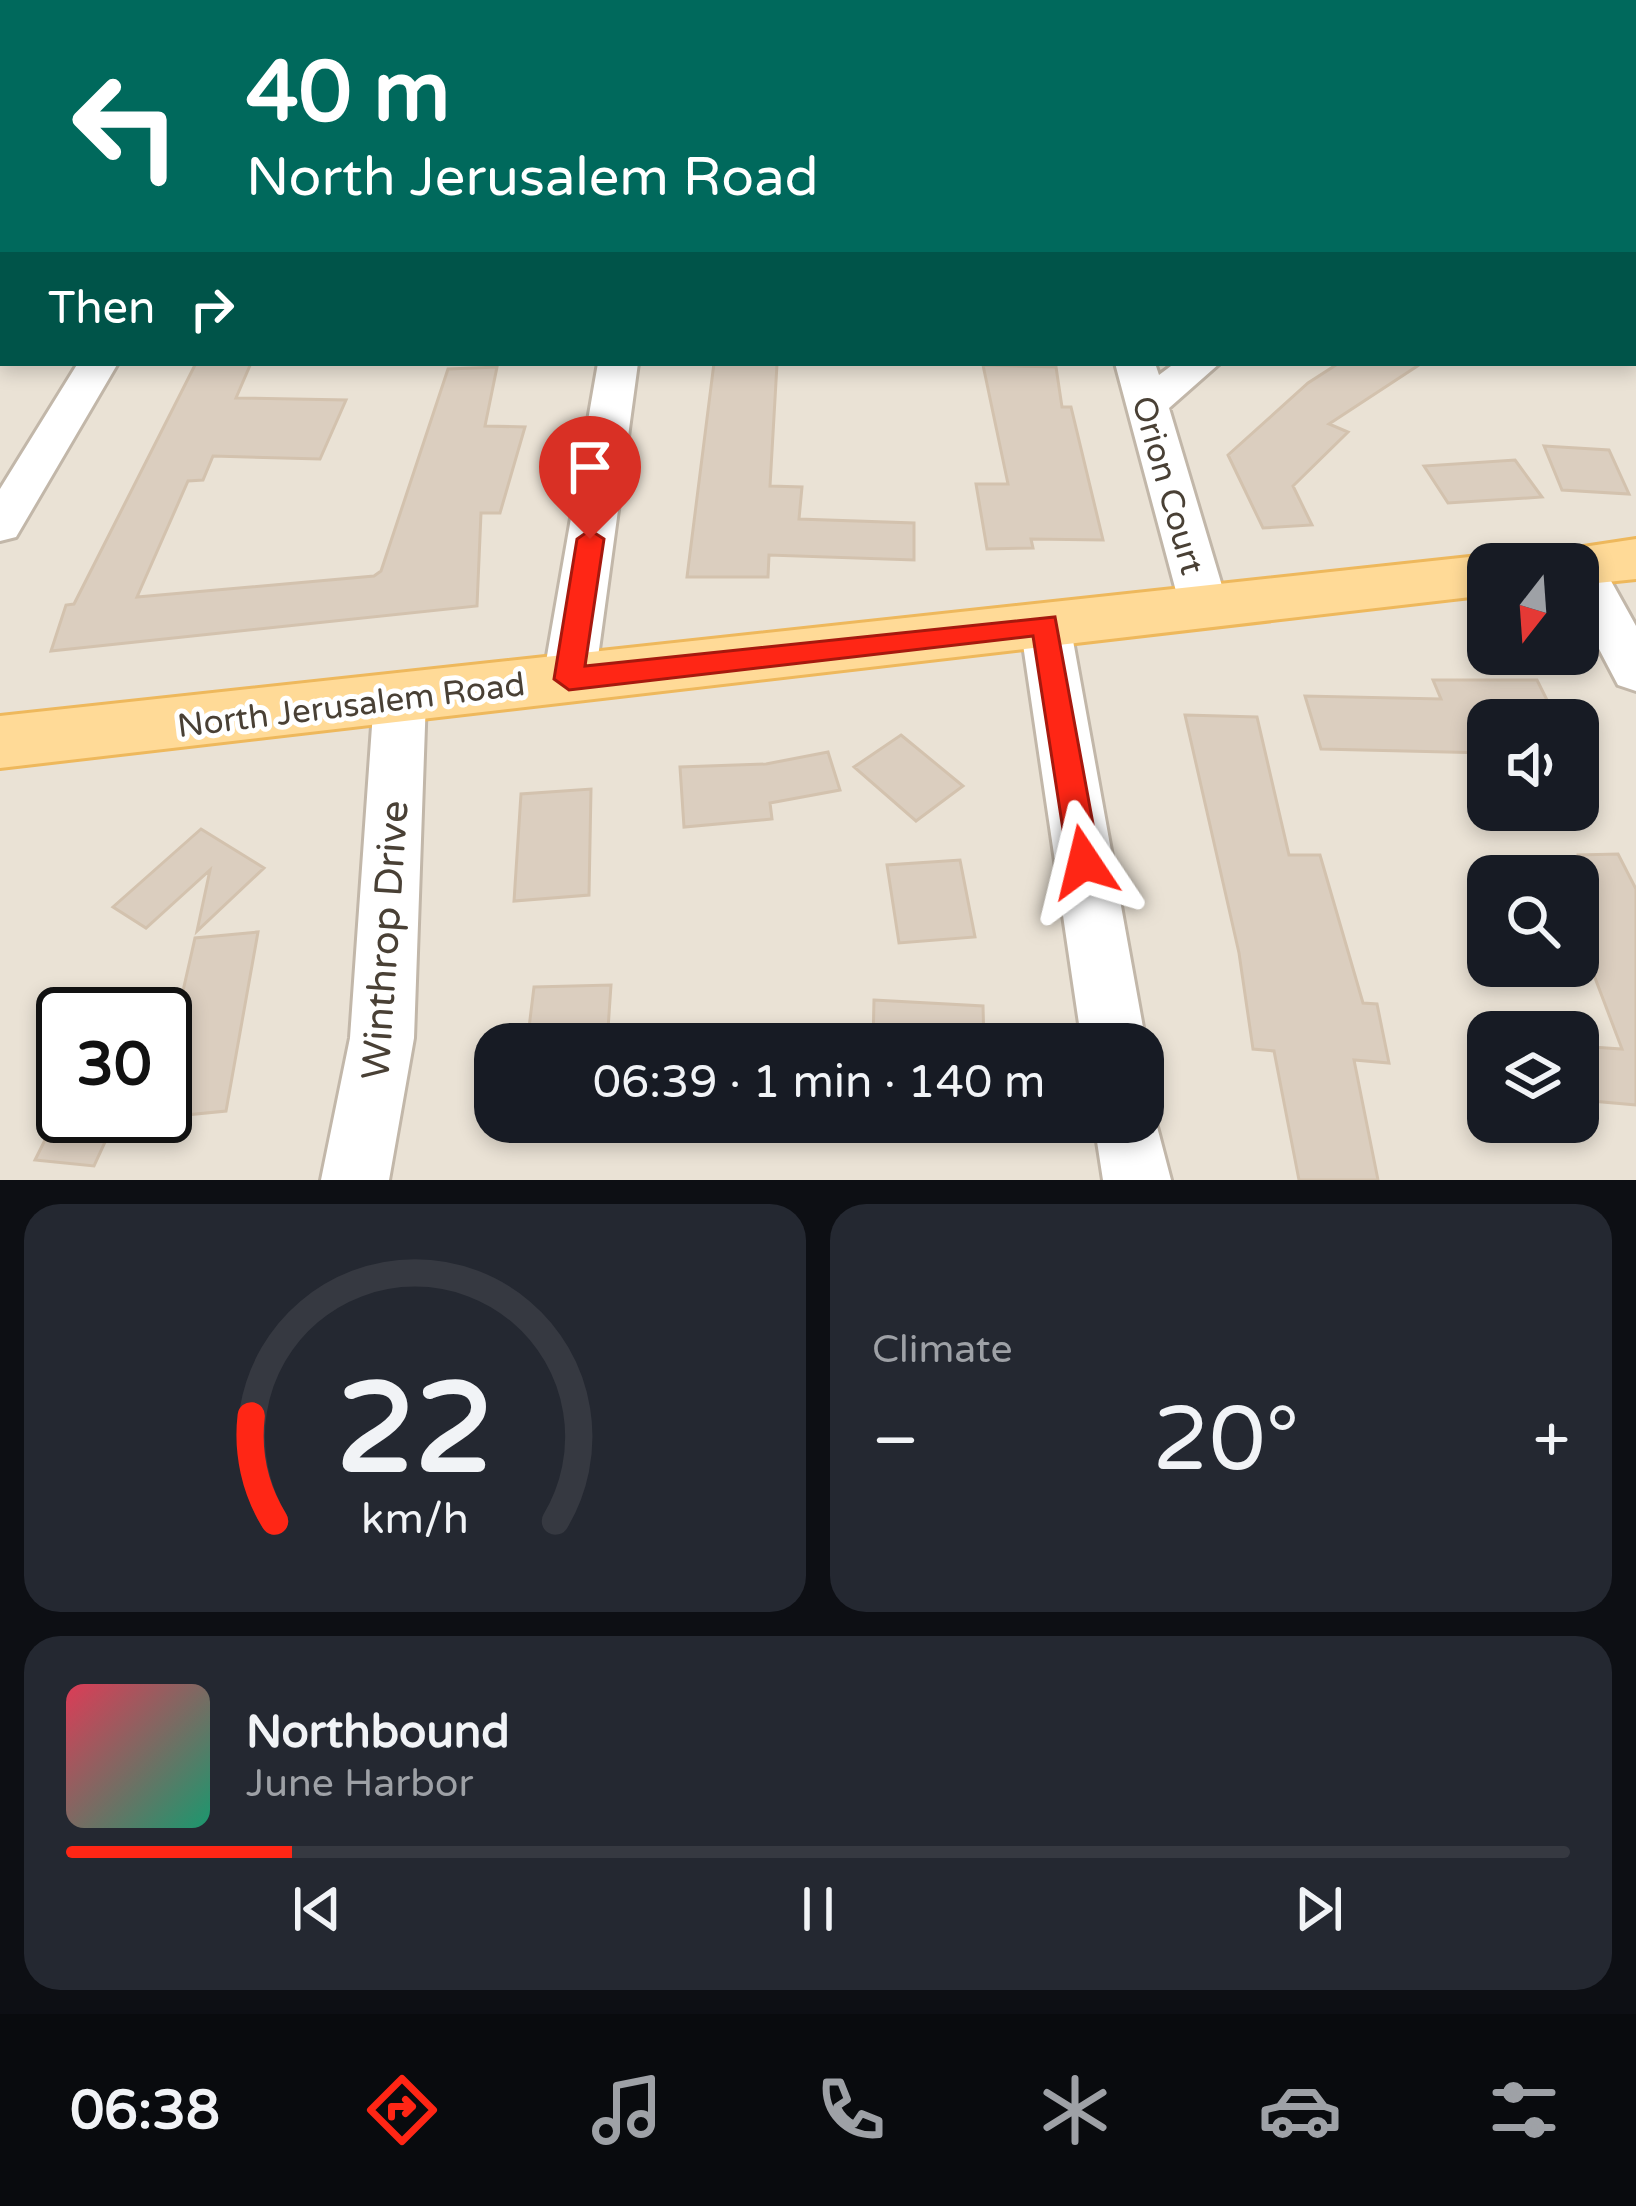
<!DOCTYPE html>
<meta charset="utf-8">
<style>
:root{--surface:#171b24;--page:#242831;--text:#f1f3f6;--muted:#9ea1a6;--line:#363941;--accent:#ff2615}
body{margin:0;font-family:"Varela Round",sans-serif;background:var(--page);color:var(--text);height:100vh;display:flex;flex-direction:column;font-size:45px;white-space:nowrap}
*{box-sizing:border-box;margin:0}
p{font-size:39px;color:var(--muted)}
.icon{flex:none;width:66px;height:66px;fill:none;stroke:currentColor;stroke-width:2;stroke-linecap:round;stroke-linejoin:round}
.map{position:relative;height:1180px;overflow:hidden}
.sheet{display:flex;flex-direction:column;gap:24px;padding:24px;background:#0d0f14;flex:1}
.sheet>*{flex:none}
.top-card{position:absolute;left:0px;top:0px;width:1638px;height:366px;box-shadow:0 6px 18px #0003;background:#00695c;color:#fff;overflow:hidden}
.needle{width:78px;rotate:197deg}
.buttons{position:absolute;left:1467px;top:543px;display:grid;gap:24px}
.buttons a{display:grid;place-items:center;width:132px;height:132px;border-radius:24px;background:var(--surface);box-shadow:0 6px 18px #0003;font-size:60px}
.speed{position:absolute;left:36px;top:987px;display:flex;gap:24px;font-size:60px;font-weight:700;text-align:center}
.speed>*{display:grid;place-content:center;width:156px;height:156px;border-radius:50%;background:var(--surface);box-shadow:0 6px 18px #0003;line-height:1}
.speed .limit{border:6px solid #111;border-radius:18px;background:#fff;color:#111}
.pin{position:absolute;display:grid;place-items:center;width:102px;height:102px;color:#fff;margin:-123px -51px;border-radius:50% 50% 50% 0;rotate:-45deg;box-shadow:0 0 12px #0007}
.pin .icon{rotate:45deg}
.me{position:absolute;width:132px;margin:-66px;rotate:350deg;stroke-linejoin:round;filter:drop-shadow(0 0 9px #0008)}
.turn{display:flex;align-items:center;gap:42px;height:252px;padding:0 48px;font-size:54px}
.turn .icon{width:156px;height:156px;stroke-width:2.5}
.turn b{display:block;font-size:84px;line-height:102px}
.then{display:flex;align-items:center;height:114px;padding:0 48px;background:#0003;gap:24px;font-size:45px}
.big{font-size:90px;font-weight:600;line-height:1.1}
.sheet .widget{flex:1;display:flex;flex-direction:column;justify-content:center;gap:18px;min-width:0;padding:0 42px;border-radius:36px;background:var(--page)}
.sheet .dial{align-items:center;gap:0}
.dial svg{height:312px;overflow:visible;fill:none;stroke:var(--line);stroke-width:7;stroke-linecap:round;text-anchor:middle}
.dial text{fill:var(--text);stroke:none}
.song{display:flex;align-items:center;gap:36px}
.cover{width:144px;height:144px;border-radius:18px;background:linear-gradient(135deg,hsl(350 70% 55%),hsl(160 70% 35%))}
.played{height:12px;border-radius:6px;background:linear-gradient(90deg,var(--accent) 15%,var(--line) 15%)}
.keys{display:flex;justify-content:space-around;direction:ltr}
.heat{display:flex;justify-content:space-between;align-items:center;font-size:66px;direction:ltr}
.sheet .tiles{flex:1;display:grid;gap:24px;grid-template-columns:1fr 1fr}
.widget:last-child{grid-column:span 2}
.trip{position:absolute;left:474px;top:1023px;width:690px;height:120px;border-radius:36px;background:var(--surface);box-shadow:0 6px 18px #0003;font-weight:600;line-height:120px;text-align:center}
.tabs{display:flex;height:192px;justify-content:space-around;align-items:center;background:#090b0e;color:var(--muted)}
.tabs .icon{width:84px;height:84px}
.tabs .current{color:var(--accent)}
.tabs b{font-size:54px;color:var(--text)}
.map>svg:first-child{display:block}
.residential{fill:#eae2d5;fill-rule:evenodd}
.building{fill:#dbcebf;stroke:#d3c2ae;stroke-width:3}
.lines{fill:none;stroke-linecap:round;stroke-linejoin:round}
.minor-casing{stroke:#c2b7a9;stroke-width:6}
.major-casing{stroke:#eeb85c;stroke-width:6}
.minor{fill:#fff;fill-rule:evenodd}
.major{fill:#ffda97;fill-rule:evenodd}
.route{fill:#ff2615;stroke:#a6190e;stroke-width:3}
.labels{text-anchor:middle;stroke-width:10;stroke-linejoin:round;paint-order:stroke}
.street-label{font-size:33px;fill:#494035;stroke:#fff}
.near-street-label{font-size:39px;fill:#494035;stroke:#fff}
</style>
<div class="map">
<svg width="1636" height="1180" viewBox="0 0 1636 1180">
<rect width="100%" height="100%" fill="#f5f0e8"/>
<path class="residential" d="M0 0H1636V1180H0ZM3 3H1635V363H3ZM1488 564H1578V654H1488ZM1488 720H1578V810H1488ZM1488 876H1578V966H1488ZM63 1014H165V1116H63ZM1488 1032H1578V1122H1488ZM495 1044H1143V1122H495Z"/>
<path class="building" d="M196 363H251L236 398 346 400 320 459 213 456 203 480 188 481 137 597 374 576 381 571 448 369 497 367 485 426 525 427 500 513H481L477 606 51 651 66 605 74 604Z
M714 363 777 364 770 486 802 487 799 519 914 523V560L769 555 768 577H687Z
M1339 363H1422L1329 424 1348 432 1293 486 1312 525 1263 528 1228 455 1308 383Z
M983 365 1056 367 1062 407H1071L1103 540 1031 539 1033 548 987 549 976 484H1008Z
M1544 446 1609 450 1629 494 1562 490Z
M1515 460 1542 497 1448 503 1424 466Z
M1433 680H1537L1557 720H1488V753L1321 749 1305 696 1441 699Z
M1185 715 1257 717 1289 855H1320L1363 1003 1377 1004 1389 1063 1354 1060 1378 1180H1299L1274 1051 1253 1049 1239 953Z
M901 735 963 786 916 821 854 767Z
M828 752 840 790 770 803 772 819 684 827 680 767 766 764Z
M591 789 589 895 514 901 521 794Z
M201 829 264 868 197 931 210 870 146 928 113 907Z
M1618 854 1636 889V1105L1592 1101 1578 1060V1046L1622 1049 1578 933V855Z
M960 860 975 937 899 943 887 865Z
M258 932 226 1111 165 1117V1023L176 1022 195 938Z
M611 985 607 1044H527L534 987Z
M874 1000 983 1006 984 1044H873Z
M57 1116H117L94 1166 35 1160Z"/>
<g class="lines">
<defs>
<path id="minor" d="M660 0H688V3H660Z
M1020 0H1048L1049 3H1021Z
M1210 0H1241L1208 3Z
M1636 0V16H1635V3H1624Z
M0 81H3V99H0Z
M78 363H118L16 537 0 541V489Z
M598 363H638L595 679 587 692 569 698 551 692 543 679Z
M1115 363H1155L1159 375 1175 363H1220L1169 408 1228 606 1221 618 1204 623 1187 618 1180 606Z
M1579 549 1596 554 1636 626V691L1618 685 1578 609V564H1556L1562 554Z
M1045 607 1062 612 1070 624 1146 1044 1143 1050V1044H1082L1020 624 1028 612Z
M400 679 418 684 426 698 414 1038 389 1180H321L350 1038 374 698 382 684Z
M1143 1097 1150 1100 1171 1180H1103L1094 1122H1143Z"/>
<path id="major" d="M1636 539V579L1578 585V564H1549L1557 551Z
M1488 555 1511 564H1488V595L0 768V716Z"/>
</defs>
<use href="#minor" class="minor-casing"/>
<use href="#major" class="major-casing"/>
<use href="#minor" class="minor"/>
<use href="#major" class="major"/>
</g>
<path class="route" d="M590 530 604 539 585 666 1055 617 1100 862 1096 871H1073L1068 862 1033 636 569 690 554 679 577 539Z"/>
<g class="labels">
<g class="street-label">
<text transform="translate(1169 485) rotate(74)" y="12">Orion Court</text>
<text transform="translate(351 704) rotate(-7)" y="12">North Jerusalem Road</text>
</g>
<g class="near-street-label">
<text transform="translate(384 940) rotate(-86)" y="14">Winthrop Drive</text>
</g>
</g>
</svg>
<div class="buttons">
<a><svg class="needle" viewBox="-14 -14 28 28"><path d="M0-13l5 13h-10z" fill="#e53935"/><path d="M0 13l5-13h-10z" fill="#9ea1a6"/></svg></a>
<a><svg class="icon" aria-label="sound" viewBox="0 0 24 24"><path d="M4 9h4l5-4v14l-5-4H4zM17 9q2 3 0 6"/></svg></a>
<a><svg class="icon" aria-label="search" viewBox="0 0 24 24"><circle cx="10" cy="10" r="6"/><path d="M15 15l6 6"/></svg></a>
<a><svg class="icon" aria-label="layers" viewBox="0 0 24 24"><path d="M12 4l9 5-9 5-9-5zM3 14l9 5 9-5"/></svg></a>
</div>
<div class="speed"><div class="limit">30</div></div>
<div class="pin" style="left:590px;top:539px;background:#d93025"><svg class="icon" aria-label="arrive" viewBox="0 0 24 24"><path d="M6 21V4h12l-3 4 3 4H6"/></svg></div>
<svg class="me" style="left:1084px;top:862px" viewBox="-20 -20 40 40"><path d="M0-17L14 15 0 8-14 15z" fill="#ff2615" stroke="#fff" stroke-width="4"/></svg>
<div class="trip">06:39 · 1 min · 140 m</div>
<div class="top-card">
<div class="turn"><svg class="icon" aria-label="left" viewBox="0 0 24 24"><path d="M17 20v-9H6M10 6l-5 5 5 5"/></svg><div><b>40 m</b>North Jerusalem Road</div></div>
<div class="then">Then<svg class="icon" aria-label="right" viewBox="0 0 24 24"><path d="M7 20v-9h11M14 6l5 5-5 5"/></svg></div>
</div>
</div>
<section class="sheet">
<div class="tiles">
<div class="widget dial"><svg viewBox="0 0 100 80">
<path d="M14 69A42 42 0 1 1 86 69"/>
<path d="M14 69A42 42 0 0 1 8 42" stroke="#ff2615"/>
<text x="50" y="56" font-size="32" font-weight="700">22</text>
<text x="50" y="72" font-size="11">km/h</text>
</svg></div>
<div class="widget"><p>Climate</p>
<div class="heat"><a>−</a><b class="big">20°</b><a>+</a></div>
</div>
<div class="widget">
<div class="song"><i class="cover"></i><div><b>Northbound</b><p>June Harbor</p></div></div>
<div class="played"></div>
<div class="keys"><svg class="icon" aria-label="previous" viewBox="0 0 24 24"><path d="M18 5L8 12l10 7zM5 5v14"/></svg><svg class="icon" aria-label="pause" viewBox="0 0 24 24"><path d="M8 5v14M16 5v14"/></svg><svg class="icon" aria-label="next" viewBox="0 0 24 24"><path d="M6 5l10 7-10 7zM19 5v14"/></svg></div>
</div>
</div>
</section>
<nav class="tabs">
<b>06:38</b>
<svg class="icon current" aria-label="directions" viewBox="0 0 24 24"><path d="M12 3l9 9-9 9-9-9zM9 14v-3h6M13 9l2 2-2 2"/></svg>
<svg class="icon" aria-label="music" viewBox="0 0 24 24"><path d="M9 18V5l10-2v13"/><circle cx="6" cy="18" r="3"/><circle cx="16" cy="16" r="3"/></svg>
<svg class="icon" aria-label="phone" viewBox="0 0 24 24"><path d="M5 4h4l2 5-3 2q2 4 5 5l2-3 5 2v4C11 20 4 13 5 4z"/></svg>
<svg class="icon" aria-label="climate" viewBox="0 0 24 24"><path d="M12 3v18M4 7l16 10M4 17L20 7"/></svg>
<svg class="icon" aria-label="car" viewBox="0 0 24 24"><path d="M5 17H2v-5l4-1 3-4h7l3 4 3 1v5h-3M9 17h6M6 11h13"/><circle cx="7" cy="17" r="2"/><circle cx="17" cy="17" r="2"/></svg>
<svg class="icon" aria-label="filters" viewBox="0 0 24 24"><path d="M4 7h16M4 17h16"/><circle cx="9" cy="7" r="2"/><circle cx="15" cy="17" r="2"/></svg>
</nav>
